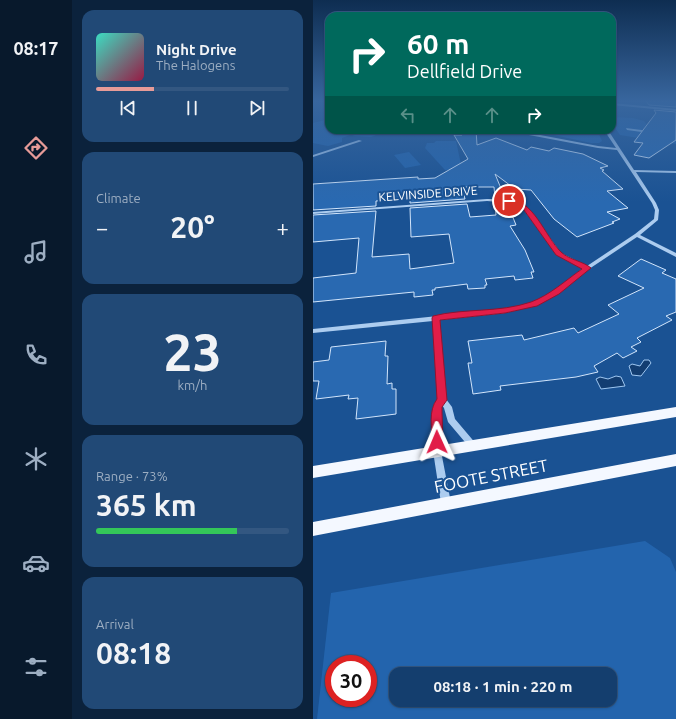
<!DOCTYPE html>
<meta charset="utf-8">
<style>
:root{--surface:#143e6e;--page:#214976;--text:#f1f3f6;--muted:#9daec2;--line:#335781;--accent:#e69b98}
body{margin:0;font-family:Ubuntu,sans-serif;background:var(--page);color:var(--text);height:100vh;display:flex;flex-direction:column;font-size:15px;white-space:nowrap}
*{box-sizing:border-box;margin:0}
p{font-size:13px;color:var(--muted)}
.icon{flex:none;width:22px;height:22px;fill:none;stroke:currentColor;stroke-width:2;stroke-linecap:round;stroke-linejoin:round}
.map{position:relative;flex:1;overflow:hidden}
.details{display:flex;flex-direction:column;gap:10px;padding:10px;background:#0b223c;width:241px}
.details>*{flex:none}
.hud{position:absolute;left:12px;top:12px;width:291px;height:122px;border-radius:12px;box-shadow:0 1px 3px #0004,0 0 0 1px var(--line);background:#00695c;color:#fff;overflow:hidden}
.speed{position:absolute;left:12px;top:655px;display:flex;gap:8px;font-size:20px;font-weight:700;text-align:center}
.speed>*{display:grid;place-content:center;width:52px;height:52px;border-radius:50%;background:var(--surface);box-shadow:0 1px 3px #0004,0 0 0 1px var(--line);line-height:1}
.speed .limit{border:6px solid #d22;background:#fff;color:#111}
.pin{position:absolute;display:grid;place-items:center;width:34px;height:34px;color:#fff;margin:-17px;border:2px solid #fff;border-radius:50%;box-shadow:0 1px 4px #0007}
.me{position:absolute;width:44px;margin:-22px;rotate:359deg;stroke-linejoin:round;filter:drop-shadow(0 0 3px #0008)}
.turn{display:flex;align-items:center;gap:14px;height:84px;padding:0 16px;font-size:18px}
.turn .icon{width:52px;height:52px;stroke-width:2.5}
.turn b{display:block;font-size:28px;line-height:34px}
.lanes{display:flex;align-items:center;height:38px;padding:0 16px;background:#0003;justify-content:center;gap:20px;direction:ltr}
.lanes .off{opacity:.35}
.big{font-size:30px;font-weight:700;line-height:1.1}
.details .card{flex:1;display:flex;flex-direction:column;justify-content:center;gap:6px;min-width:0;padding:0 14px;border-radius:12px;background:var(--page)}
.details .dial{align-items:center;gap:0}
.dial b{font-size:52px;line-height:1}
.song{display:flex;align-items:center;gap:12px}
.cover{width:48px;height:48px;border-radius:6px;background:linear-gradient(135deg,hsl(170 70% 55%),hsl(340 70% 35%))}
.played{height:4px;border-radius:2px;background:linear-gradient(90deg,var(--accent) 30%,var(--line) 30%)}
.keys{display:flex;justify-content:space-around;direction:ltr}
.heat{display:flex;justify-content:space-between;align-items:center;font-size:22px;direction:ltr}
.charge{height:6px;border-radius:3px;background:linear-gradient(90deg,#34c759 73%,var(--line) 0)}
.trip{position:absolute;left:76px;top:667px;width:228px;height:40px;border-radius:12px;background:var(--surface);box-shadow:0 1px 3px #0004,0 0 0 1px var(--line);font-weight:700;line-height:40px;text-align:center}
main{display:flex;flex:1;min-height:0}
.dock{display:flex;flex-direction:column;width:72px;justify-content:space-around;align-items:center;background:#08192c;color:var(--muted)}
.dock .icon{width:28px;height:28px}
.dock .selected{color:var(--accent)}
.dock b{font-size:18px;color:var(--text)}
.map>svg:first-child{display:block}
.green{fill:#2364ad;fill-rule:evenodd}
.water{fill:#123d71;stroke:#9fc7f1}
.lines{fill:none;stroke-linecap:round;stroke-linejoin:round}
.stream{fill:#9fc7f1;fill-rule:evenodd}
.building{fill:#2969b1;stroke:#d2e5fb}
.minor{fill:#acccef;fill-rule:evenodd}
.major{fill:#f4f8ff;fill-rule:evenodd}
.route{fill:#e11d48;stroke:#92132f}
.labels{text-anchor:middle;stroke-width:4;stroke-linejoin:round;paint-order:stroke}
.far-street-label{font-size:12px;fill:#fff;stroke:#1a5293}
.near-street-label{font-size:17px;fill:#fff;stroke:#1a5293}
</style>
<main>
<nav class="dock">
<b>08:17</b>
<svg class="icon selected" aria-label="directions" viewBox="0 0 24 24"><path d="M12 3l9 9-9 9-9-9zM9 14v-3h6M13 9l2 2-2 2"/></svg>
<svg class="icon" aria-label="music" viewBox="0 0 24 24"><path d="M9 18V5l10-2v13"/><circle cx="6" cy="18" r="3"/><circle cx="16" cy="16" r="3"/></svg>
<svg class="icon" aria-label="phone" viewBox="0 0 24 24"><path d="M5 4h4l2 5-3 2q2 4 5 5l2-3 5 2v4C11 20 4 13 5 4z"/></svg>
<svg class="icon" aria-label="climate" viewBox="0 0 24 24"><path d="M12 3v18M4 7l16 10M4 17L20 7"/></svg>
<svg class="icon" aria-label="car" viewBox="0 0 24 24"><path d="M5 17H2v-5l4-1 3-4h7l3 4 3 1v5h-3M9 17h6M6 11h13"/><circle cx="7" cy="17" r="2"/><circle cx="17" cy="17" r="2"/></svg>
<svg class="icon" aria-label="filters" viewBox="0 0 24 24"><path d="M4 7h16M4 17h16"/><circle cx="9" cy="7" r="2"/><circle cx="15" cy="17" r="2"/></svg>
</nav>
<section class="details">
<div class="card">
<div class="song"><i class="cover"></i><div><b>Night Drive</b><p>The Halogens</p></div></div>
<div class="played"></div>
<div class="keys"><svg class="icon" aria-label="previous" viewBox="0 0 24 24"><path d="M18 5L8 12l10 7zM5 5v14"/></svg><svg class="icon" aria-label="pause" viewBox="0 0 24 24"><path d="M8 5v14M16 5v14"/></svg><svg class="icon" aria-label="next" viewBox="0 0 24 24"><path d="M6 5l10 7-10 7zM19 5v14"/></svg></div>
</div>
<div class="card"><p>Climate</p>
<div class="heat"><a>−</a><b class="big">20°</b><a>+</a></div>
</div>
<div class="card dial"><b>23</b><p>km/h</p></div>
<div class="card"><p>Range · 73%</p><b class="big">365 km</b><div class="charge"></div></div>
<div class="card"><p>Arrival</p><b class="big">08:18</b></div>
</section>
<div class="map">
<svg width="363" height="719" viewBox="0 0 363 719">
<rect width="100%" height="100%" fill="#1a5293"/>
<path class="green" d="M299 117 320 118 331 121 334 125 363 129V144L307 135 299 123Z
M16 119V130H50L29 138V142L15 146 0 143V123Z
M57 130H76L58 137 39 136Z
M217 130H284L289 141 286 143H278Z
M123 141H143L149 169 132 170 112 148 114 143H121Z
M96 152 108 165 92 168 81 155Z
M332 541 357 558 363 572V719H4L18 593ZM21 664H55V698H21ZM83 674H297V700H83Z"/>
<path class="water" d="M331 360H336L338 363 328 376 319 375 316 366 319 364 327 366Z
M303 376 308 377 312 386 288 389 283 379 287 377 295 379Z"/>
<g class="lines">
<path class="stream" d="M313 128 336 131 337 132 336 133 314 130Z"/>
</g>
<path class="building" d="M333 101H363V107L336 105Z
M341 110 363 112V140L336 158 321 155 330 143 321 142 343 113Z
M150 130H163L164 145 183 138 214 150 218 147 236 151 241 148 270 154 295 166 287 168 291 170 289 171 310 189 294 191 315 208 294 212 307 219 299 222 301 223 264 237 241 219 218 190 202 189 182 174 192 198H182L181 187H149L152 199 97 203V198L63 201V206L0 210V184L105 177V179L122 178 155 159 141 135H149Z
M182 203 195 205 203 225 197 226 212 250 221 272H218L220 278 202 280 201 276 172 279 174 285H172V288L155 289 154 284 122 288V290H119L120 295 101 297V292L0 302V278L43 273 46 238 0 242V215L63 211 59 257 96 254 97 269 141 263 136 234 98 237 97 208 154 204 157 217 183 215Z
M328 259 353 270 349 273 363 279V312L353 316 359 320 324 338 328 342 318 347 324 351 310 358 304 353 281 366 285 372 263 377 187 386 188 390 160 394 155 363H159L155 341 209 335 211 340 261 328 265 333 306 314 295 305 331 288 305 276Z
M73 341 72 356H75L74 384 79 383V389H83V414L43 419 45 398 35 399 36 395 3 399 6 381H0V362L16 360 18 347Z"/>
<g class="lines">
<path class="minor" d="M299 103 363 109V111L299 105Z
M201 130 285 146 303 148 291 130H295L321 170 363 171V173L323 172 343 203 346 210 345 220 327 235 363 253V257L324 237 276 269 245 293 223 305 192 313 126 320 133 399 139 407 142 419 164 445 163 448 160 449 157 448 135 422 131 408 129 405 128 407V451L138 503 136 506 133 508 130 506 128 503 120 451V406L125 399 120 321 0 333V329L192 309 219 303 241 291 270 268 244 255 211 210C200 202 187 202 174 201L0 214V212L174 199C188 199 202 199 215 208L248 253 274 266 322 234 341 219 342 210 339 203 304 150 285 148 200 132Z
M46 140 49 141 0 157V155Z"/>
<path class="major" d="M363 407V417L0 478V466Z
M363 454V466L0 536V522Z"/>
</g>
<linearGradient id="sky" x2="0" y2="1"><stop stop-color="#0e2d51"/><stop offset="0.5" stop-color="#38669e"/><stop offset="1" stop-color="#38669e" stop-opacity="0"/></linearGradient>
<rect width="363" height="202" fill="url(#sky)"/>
<path class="route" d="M194 200C220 197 232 237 248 252 256 260 270 261 278 268L246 294 224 306 192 313 127 320 134 400 129 407V413L130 442 128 446 124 447 120 446 119 442C119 428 115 411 124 399L119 318 120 316C151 308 186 313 218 302 237 295 253 280 269 269L243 255 211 210 202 204 194 202Z"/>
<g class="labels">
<g class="far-street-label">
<text transform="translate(115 194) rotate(-4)" y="4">KELVINSIDE DRIVE</text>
</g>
<g class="near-street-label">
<text transform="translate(178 476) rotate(-11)" y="6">FOOTE STREET</text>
</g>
</g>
</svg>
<div class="speed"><div class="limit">30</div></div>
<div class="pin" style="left:196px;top:201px;background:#d93025"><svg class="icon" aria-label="arrive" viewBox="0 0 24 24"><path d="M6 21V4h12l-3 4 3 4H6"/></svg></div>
<svg class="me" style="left:124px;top:442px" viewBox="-20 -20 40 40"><path d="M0-17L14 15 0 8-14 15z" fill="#e11d48" stroke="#fff" stroke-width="4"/></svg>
<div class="trip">08:18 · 1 min · 220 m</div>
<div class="hud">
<div class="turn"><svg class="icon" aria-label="right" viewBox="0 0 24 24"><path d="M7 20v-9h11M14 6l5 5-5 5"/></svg><div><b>60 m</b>Dellfield Drive</div></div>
<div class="lanes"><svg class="icon off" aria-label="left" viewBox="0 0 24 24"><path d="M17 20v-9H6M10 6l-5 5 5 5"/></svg><svg class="icon off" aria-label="ahead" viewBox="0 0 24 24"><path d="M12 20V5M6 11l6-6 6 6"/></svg><svg class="icon off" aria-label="ahead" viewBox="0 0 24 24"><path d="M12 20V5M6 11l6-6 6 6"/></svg><svg class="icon" aria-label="right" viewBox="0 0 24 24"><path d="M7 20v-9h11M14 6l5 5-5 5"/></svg></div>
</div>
</div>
</main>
